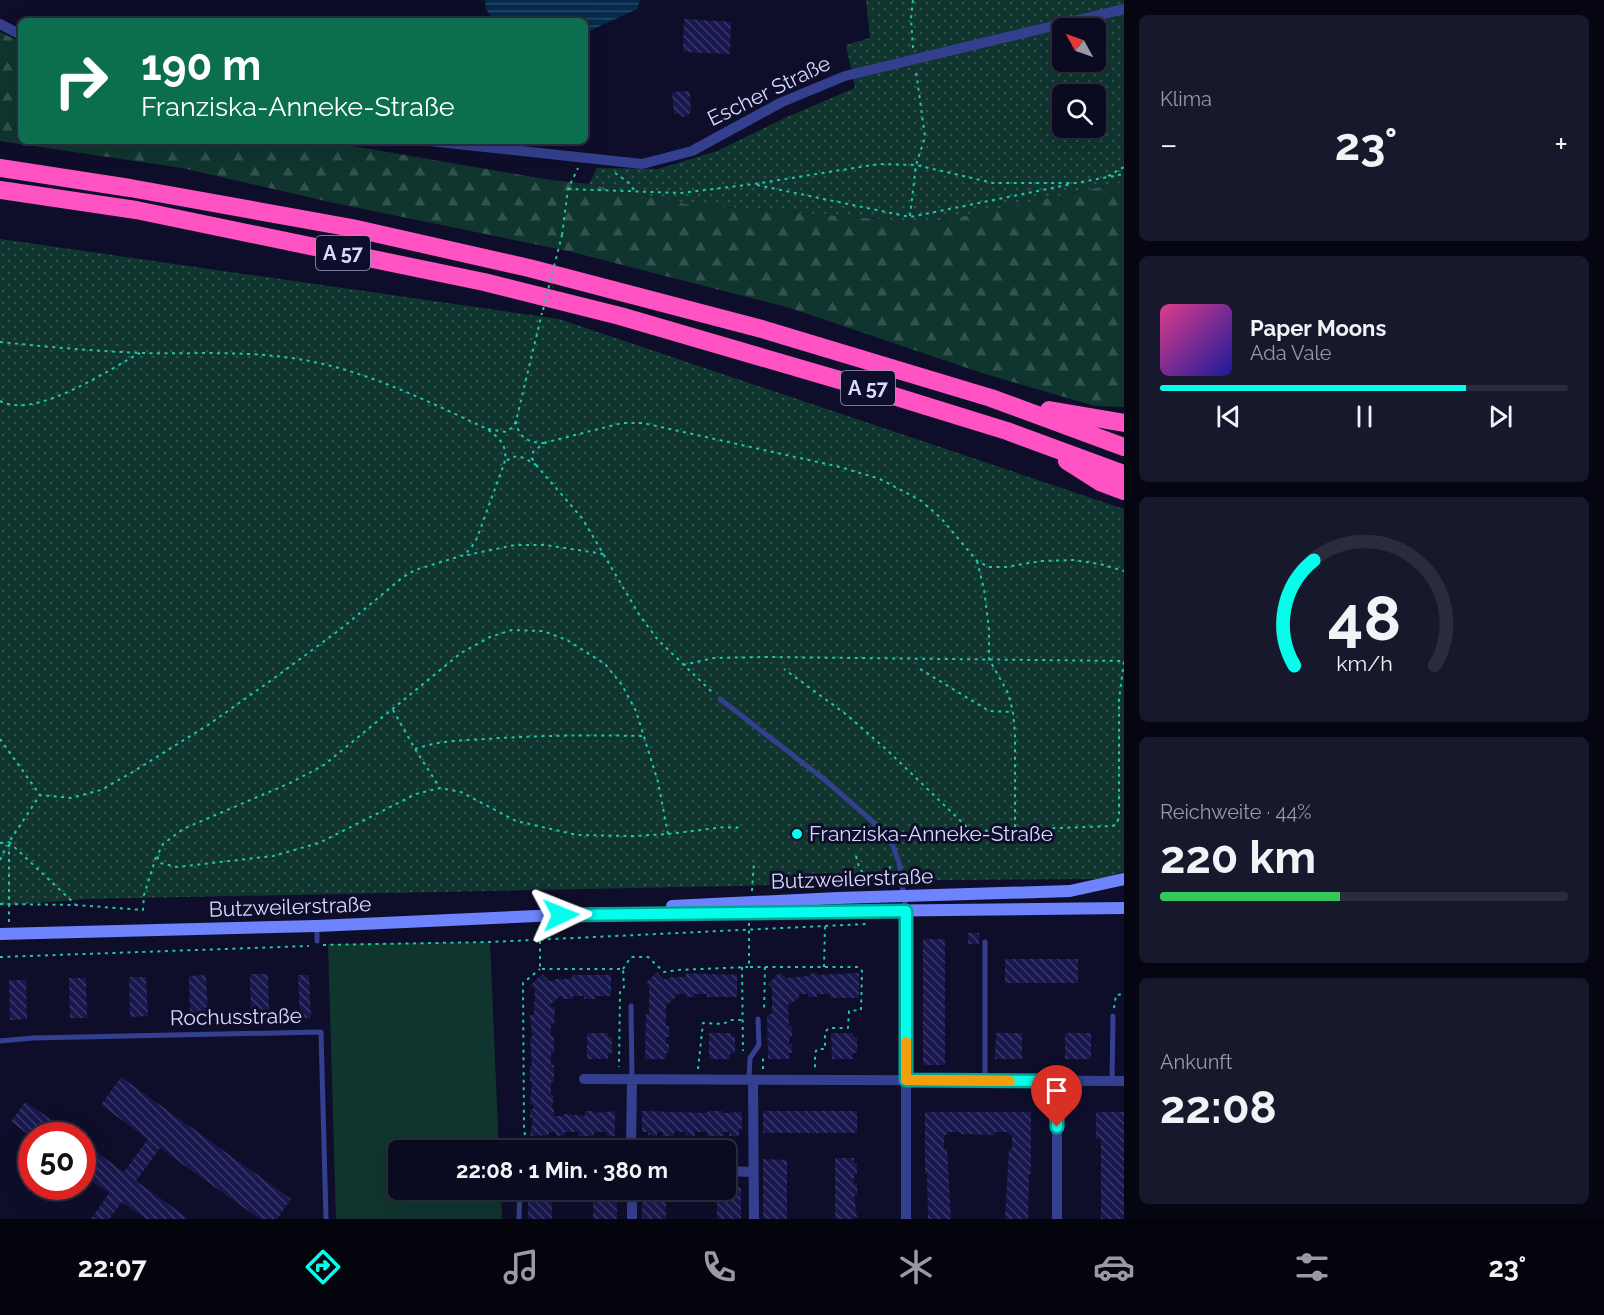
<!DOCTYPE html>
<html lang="de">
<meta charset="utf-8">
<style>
:root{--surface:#0a0a20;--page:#18182d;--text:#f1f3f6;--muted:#999aa5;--line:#2a2b3e;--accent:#03ffec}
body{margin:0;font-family:Raleway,sans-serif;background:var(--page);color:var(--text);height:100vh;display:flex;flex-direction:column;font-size:22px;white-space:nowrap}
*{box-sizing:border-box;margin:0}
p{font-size:20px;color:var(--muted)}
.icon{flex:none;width:33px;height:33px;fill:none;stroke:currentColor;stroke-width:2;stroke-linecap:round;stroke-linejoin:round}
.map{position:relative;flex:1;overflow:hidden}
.sheet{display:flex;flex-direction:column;gap:15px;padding:15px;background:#060612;width:480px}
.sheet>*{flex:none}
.guide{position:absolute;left:18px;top:18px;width:570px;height:126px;border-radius:9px;box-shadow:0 6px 24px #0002,0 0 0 2px var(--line);background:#0b6e4f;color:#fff;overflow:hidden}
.needle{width:39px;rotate:310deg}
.buttons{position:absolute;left:1052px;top:18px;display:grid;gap:12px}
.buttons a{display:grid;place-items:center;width:54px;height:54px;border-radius:9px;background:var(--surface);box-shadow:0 6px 24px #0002,0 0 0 2px var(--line);font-size:30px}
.speed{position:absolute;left:18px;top:1122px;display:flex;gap:12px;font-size:30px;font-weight:700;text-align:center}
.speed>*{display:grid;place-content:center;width:78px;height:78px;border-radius:50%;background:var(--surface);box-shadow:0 6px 24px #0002,0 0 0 2px var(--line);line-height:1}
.speed .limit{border:9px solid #d22;background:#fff;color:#111}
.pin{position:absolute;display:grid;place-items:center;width:51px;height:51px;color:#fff;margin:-62px -26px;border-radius:50% 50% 50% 0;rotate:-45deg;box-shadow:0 0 6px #0007}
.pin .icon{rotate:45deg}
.me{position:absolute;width:66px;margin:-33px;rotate:88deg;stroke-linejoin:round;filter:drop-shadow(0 0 4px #0008)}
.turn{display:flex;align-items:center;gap:21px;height:126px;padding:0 24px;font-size:27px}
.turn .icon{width:78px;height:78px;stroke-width:2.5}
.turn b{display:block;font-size:42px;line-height:51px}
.big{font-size:45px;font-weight:700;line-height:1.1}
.sheet .widget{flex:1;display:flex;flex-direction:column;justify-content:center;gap:9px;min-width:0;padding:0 21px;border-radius:9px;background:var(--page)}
.sheet .dial{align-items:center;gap:0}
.dial svg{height:156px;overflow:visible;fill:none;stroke:var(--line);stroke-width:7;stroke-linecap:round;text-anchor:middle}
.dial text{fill:var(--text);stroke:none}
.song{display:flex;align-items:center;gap:18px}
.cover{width:72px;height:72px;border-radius:9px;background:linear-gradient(135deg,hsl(330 70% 55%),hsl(240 70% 35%))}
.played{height:6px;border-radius:3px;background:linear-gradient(90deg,var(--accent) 75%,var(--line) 75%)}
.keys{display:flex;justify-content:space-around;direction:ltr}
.heat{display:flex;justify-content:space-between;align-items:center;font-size:33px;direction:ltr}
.charge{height:9px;border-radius:4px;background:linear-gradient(90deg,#34c759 44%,var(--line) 0)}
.trip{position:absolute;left:388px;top:1140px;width:348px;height:60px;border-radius:9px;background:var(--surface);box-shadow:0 6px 24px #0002,0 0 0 2px var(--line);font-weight:700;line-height:60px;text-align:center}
.tab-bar{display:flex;height:96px;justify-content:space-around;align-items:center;background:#04040d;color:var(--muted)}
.tab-bar .icon{width:42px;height:42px}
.tab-bar .selected{color:var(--accent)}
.tab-bar b{font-size:27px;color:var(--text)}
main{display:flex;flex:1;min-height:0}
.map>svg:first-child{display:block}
.grass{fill:#10352e}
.forest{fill:url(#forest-firs)}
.park{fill:url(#park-dots);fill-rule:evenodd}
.water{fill:url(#water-rules)}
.building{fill:url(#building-back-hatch)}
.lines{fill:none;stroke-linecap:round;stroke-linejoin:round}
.path{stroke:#22c8a1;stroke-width:2;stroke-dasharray:3 4.5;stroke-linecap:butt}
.service{stroke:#34408f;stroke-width:5}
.minor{stroke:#34408f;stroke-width:10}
.secondary{stroke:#6e84ff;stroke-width:12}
.motorway{stroke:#ff52c3;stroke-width:18}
.path-bridge{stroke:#22c8a1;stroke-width:2;stroke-dasharray:3 4.5;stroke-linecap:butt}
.route-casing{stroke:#02a699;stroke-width:15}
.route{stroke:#03ffec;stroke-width:10}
.slow{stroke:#f59e0b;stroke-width:10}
.poi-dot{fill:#03ffec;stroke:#0e0e2b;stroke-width:2}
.labels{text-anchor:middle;stroke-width:6;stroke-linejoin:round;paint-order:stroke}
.shield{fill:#0e0e2b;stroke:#9b9dbf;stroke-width:1.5}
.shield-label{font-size:20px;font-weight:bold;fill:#d7daff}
.street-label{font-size:21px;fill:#d7daff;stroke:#0e0e2b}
.poi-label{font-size:21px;fill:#d7daff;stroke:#0e0e2b;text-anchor:start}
</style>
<main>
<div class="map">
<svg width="1124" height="1219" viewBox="0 0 1124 1219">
<defs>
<pattern id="forest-firs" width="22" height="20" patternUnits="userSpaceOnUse" patternTransform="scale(1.5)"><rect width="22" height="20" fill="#10352e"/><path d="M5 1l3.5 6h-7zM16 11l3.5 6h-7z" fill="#32524d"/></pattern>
<pattern id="park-dots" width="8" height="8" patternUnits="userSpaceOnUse" patternTransform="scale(1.5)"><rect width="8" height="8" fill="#10352e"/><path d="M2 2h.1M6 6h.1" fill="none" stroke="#32524d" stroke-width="1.8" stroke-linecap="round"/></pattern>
<pattern id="water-rules" width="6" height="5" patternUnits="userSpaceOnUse" patternTransform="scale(1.5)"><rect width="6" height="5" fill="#052b4d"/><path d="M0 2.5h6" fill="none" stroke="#294968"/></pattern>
<pattern id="building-back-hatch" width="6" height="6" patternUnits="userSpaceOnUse" patternTransform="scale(1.5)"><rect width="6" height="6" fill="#19184e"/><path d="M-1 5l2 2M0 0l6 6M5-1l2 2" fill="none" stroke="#3a3969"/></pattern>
</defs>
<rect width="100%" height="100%" fill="#0e0e2b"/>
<path class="grass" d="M490 942 499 1150H399V1190H501L502 1219H336L328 944Z"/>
<path class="forest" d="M0 32 21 42V141H323L551 180 589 184 687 204 930 223 1124 182V407L1095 406 985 374 790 308 568 251 334 203 182 168 0 141Z"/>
<path class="park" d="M866 0H1124V182L930 223 687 204 589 184 597 168 658 169 717 151 787 117 855 88 846 45 870 38ZM1062 28H1095V62H1062ZM1062 94H1095V128H1062Z
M0 239 559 319 1124 509V872L1102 879 943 880 738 886 85 899 0 906Z"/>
<path class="water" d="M485 0H640L637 9 585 33V21H494L486 9Z"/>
<path class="building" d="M684 19 731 22 730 54 683 52Z
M690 91 691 113H689V116L681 117V114H674L672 92Z
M968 933H979V944H968Z
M923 939H945V1065H923Z
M1005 959H1078V983H1005Z
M657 972 663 979H669V977H686V973L737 975V997H707V994H695V997H686V994H676V997L668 1004H666V1026H669V1037H666V1044H669V1053H666V1059H645L646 1014H649V987L646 983Z
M780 972 786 978 809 976V974L817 973V975L859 973V998H830V994H817V997H808V994H798L799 997 791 1004H788L789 1026H792V1037H789V1044H792V1053H789V1059H768L767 1014H772V987L768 984Z
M250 974H268L269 1014H251Z
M542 974 549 981H554L555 979H572V975H611V996H596L595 999H584V996H573V999H562V996H560L551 1004V1007H555L554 1024H551V1036H554V1053H551V1065H554V1082H551V1095H554L552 1109H554V1116H564V1114L585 1116V1111H594V1113L615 1111V1136H607V1132H594V1136H578V1132H565V1135L556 1136V1132H549V1135L530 1136 533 1118 530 1117V1109H533V1104H530L532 1081H530V1066H532L530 1037H532L530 1015H534L535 988 531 985Z
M206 975 208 1015H190L189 976Z
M298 975H309L311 1018H300Z
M129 977H146L148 1016 130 1017Z
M69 978H86L87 1018H70Z
M9 980H26L27 1019 10 1020Z
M587 1033H608V1037H612V1053H608V1059H587Z
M709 1033H731V1037H735V1053H730V1059H709Z
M831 1033H853V1037H857V1053H853V1059H832Z
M996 1033H1022V1059H995Z
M1065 1033H1091V1059H1065Z
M121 1077 291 1199 277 1219H260L160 1148 136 1181 189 1219H146L122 1202 109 1219H91L109 1193 82 1174V1142L124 1172 148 1139 101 1105Z
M25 1102 39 1111 73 1136H32V1137L11 1122Z
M642 1111 707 1113 708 1111H723V1113L742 1112V1129L739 1128V1136H729V1132H724V1136H707V1132H695V1136L685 1135 686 1132H674V1136H663V1132H657V1136L648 1135V1132H642Z
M763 1111H857V1133H763Z
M925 1112H1031V1174H1029L1028 1219H1005L1009 1149H1012V1136L1007 1132H995V1135L961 1134V1132H949L944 1136V1149H947L951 1219H928L927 1174H925Z
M1096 1112H1124V1219H1101V1139H1096Z
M726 1152H738V1161H726Z
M835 1158H854V1163H857V1175H854V1184H857V1196H854L857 1217H854V1219H835Z
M763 1159 787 1160V1219H763Z
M726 1187H741V1219H717V1190H726Z
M528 1190H552V1219H528Z
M593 1190H617V1219H593Z
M642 1190H666V1219H642Z"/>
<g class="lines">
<path class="path" d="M913 48 911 18 913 0
M615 173 628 182 635 191
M1108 176 1124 167
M757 185 910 217 1072 184
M568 189 681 193 754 184 879 164 916 165 993 183H1076L1124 174
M910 216 916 165 925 137 916 71
M562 235 568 189 578 168
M0 342C47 347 94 351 142 353 189 354 237 351 283 357 355 365 421 398 485 428 499 437 509 446 504 464 515 451 523 457 536 465L532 458 533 452 544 443C528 443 518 437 516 421
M0 401C35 420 108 370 140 353
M488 429 506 432 513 427 516 421 542 313
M544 443 622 423H643L840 467 880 479 920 500 941 518 977 561 989 567H1005L1042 561 1073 560 1100 564 1124 571
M536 465 582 518 640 616 658 640 713 693
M467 555 515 545H545L604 554
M977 561 984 589 989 629V659L1008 693 1013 712 1015 733V830
M683 665 714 658 766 657 1124 661 1119 700V815L1117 824 1113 826 975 831 969 829 888 751 847 715 784 669
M920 669 989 711 1013 712
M393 710 415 749 440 788
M0 739 40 795
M415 749C437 741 463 740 487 739 540 735 591 735 644 736
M668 834 658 782 636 711 622 685 605 664 567 640 543 631 512 630 490 637 461 653 324 765 290 783 183 829 163 844 157 856 160 863 177 867 273 856 319 843 416 794 440 788 461 792 516 821 577 835 632 836 668 834 725 827 736 828 742 825
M9 842 76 905
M0 843 9 842
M856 856 859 867 871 886
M0 860 7 845
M886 884 890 866
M752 891 754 861
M0 904 76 905 143 910 144 895 156 857
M9 922V842L40 795 71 798 101 790 131 773 208 725 273 679 342 628 403 577 415 570 464 555 471 548 477 538 504 464
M749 923V967H765L764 1012
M540 926V969H623L624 987 620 991 619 1067
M323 945 490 942 866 924
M0 957 309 946
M742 967 743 1051
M765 967H859L862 971 861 1010 849 1011 848 1028H829L825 1032V1049H817L815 1053V1070
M824 967 825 926
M623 969 631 957H648L664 972 678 970 748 967
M1114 1008 1116 995 1124 994
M698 1069 703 1023 723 1024 731 1020H742
M763 1069V1054
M527 1150 524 1128 523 983 540 969"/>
<path class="service" d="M720 699 825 780 879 827 893 846 899 863 906 911
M317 928V941
M985 942V1081
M631 1006 632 1079
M0 1041 33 1038 321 1032 326 1219
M749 1080 750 1058 759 1045 758 1019
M1112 1081 1113 1016
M519 1219 520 1190"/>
<path class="minor" d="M0 24 21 35
M429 141 642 164 692 151 782 102 845 76 1124 9
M906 911V1219
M584 1079 1124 1081
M753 1080 754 1219
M631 1150 632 1079
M726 1171 753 1172
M632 1190V1219
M1057 1219V1081"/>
<path class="secondary" d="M672 906 838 898 1070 891 1124 879
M0 934 317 926 581 914 1124 908"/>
<path class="motorway" d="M0 168 130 188 352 228 529 268 762 329 991 398 1124 447
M0 190 136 210 484 282 620 316 884 393 1007 431 1124 474
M1049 410 1124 423
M1067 461 1100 482 1124 491"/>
<path class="path-bridge" d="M543 310 562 235"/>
</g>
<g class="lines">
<defs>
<path id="route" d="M561 915 906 911V1080L1057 1081V1127"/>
</defs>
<use href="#route" class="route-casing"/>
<use href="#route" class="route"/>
<path class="slow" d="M906 1042V1080L1010 1081"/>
</g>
<circle class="poi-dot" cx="797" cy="834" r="6"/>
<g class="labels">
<g class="shield">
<rect x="316" y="236" width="54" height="34" rx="4.5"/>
<rect x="841" y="371" width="54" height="34" rx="4.5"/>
</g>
<g class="shield-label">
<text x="343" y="260">A 57</text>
<text x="868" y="395">A 57</text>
</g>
<g class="street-label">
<text transform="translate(769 91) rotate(-26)" y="7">Escher Straße</text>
<text transform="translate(852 879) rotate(-2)" y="7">Butzweilerstraße</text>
<text transform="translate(290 907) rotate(-2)" y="7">Butzweilerstraße</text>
<text transform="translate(236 1017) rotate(-1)" y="7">Rochusstraße</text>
</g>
<g class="poi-label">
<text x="809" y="841">Franziska-Anneke-Straße</text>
</g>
</g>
</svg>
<div class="buttons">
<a><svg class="needle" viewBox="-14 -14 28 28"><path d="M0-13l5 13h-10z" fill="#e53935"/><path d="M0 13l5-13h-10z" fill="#999aa5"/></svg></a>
<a><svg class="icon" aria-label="search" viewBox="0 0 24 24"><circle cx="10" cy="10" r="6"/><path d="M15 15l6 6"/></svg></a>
</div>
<div class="speed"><div class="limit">50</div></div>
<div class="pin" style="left:1057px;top:1127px;background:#d93025"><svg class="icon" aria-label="arrive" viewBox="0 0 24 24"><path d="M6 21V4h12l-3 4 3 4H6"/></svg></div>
<svg class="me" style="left:561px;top:915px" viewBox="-20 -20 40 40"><path d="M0-17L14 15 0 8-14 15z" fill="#03ffec" stroke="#fff" stroke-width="4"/></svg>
<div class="trip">22:08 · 1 Min. · 380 m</div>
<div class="guide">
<div class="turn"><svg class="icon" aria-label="right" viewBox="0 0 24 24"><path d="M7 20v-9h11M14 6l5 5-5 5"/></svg><div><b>190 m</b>Franziska-Anneke-Straße</div></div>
</div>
</div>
<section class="sheet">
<div class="widget"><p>Klima</p>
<div class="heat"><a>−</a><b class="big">23°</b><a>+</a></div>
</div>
<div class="widget">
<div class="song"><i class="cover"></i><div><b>Paper Moons</b><p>Ada Vale</p></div></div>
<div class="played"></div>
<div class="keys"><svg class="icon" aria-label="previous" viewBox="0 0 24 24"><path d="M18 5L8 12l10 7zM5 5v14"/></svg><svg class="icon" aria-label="pause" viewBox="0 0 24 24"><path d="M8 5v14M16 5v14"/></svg><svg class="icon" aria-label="next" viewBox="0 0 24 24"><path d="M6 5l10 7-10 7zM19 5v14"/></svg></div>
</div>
<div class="widget dial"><svg viewBox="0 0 100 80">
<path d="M14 69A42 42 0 1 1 86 69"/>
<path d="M14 69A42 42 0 0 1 24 15" stroke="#03ffec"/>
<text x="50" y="56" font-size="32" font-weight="700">48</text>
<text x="50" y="72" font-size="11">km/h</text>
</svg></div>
<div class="widget"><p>Reichweite · 44%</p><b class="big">220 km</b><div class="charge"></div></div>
<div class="widget"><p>Ankunft</p><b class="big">22:08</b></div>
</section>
</main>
<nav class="tab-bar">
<b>22:07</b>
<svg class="icon selected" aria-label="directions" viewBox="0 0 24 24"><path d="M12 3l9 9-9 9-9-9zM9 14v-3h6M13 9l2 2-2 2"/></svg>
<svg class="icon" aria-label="music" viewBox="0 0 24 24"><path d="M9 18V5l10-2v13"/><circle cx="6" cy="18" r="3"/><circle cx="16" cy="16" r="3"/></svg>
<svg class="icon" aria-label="phone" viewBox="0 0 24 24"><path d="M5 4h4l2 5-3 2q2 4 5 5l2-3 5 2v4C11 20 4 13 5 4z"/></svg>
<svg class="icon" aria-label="climate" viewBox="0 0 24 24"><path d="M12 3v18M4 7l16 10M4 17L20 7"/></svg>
<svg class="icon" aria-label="car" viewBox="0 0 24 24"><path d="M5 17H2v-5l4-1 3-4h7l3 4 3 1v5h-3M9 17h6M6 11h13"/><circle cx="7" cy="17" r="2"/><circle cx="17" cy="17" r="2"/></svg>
<svg class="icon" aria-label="filters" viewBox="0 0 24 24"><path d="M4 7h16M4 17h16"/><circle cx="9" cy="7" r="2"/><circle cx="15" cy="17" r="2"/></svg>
<b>23°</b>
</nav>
